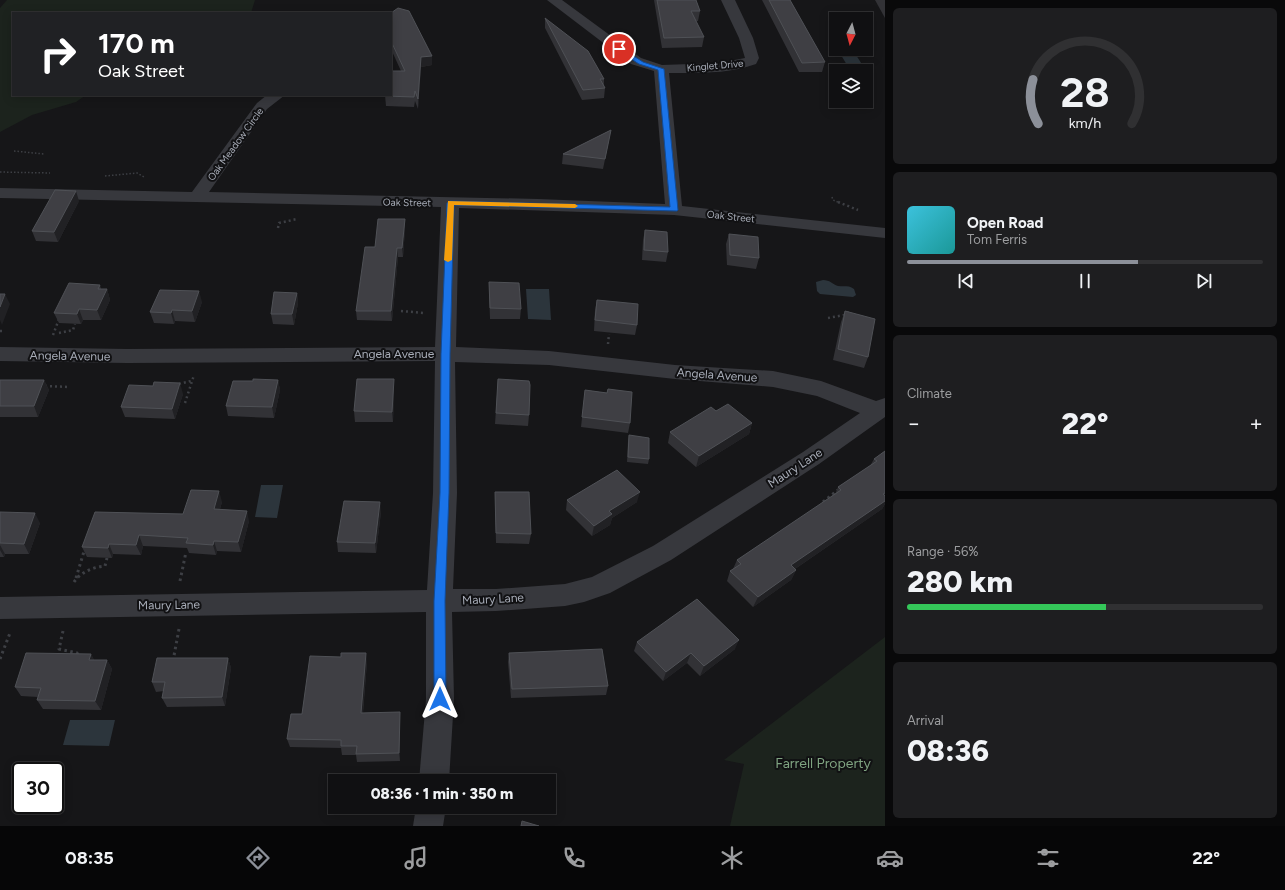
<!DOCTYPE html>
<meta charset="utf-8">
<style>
:root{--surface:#101012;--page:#1e1e20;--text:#f1f3f6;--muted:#9c9d9f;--line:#303032;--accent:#8c9099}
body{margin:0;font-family:Figtree,sans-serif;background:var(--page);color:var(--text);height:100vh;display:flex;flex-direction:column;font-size:15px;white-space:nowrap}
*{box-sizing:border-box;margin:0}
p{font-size:13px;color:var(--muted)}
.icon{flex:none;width:22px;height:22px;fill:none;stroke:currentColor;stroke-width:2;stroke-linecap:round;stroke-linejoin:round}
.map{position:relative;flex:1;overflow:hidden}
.sheet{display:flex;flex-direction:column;gap:8px;padding:8px;background:#09090a;width:400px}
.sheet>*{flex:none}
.guide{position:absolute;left:12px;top:12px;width:380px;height:84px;border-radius:0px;box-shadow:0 2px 10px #0003,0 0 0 1px var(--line);background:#202124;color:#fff;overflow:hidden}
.needle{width:26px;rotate:186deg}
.fabs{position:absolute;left:829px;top:12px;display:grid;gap:8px}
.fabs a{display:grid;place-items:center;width:44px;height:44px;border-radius:0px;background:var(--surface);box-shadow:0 2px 10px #0003,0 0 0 1px var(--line);font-size:20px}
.speed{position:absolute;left:12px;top:762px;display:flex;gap:8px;font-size:20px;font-weight:700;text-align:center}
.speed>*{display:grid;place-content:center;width:52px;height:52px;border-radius:50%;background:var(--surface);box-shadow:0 2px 10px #0003,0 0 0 1px var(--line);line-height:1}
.speed .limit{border:2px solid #111;border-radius:6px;background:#fff;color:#111}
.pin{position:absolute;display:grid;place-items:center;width:34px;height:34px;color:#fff;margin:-17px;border:2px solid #fff;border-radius:50%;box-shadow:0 1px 4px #0007}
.me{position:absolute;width:44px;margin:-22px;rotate:0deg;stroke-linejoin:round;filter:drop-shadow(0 0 3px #0008)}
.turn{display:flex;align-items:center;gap:14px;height:84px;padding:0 20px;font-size:18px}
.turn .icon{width:52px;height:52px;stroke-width:2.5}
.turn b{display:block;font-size:28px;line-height:34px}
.big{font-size:30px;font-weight:800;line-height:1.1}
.sheet .tile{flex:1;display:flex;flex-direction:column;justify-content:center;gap:6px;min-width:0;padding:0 14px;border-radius:6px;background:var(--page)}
.sheet .dial{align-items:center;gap:0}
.dial svg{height:104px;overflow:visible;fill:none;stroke:var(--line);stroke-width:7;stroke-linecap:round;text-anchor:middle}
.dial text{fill:var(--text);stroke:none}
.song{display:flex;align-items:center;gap:12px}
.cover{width:48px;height:48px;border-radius:6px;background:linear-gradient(135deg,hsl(190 70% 55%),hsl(180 70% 35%))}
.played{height:4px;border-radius:2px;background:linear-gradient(90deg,var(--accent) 65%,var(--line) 65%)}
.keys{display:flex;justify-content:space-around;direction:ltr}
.heat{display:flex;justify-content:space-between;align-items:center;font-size:22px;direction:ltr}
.charge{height:6px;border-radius:3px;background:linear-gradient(90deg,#34c759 56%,var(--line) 0)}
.trip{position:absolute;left:328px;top:774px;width:228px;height:40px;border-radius:0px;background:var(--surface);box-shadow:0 2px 10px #0003,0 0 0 1px var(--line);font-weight:800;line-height:40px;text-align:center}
.dock{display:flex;height:64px;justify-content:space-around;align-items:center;background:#060607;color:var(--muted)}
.dock .icon{width:28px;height:28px}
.dock .selected{color:var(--accent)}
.dock b{font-size:18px;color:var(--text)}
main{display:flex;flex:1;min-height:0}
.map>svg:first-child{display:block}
.green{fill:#1c231d}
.water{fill:#2c353c}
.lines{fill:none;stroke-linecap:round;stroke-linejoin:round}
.path-far2{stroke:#3d3f44;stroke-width:1.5;stroke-dasharray:1.5 2;stroke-linecap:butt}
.path-far1{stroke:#3d3f44;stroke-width:2.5;stroke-dasharray:2 3;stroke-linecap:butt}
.path{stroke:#3d3f44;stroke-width:3;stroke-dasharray:2.5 3.5;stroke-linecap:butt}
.minor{fill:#37383d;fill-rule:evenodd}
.wall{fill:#323236}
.shaded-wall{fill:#212124}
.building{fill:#3f3f44;stroke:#4f5156}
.route{fill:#1a73e8;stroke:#114b97}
.slow{fill:#f59e0b}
.labels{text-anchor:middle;stroke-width:4;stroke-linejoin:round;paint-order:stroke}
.far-street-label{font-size:10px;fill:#a8adb8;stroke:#111113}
.street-label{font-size:12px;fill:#a8adb8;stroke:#111113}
.near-park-label{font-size:14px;fill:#7fa381;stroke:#111113}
</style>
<main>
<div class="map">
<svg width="885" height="826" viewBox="0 0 885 826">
<rect width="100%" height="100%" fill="#161618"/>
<path class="green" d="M7 0H255L251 13H13V95H86L76 102 32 115 0 132V8Z
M885 637V826H730L744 764 724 760Z"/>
<path class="water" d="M841 55H856L865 69H847L845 66 847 65Z
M823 280C830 280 832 284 838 286 844 287 849 285 854 289L856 295 853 297 820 294 817 291 816 282Z
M526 289H549L551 320 528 319Z
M261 485H283L277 518 255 517Z
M70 720H115L109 746 63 745Z"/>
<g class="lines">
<path class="path-far2" d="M14 151 44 154
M0 172 50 173
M105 176 137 173 144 177
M832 197 833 200 840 203"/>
<path class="path-far1" d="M838 202 858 210
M278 228 279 223 297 219
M401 311 424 313
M828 318 844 315 849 312
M0 331H4
M59 333 73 330 75 324
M53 335 59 319
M608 344 609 334
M179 384 191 381
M45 386 70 387
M185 403 194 375"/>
<path class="path" d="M823 502 838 490
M76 578 85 548
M180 581 186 552
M74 582C81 572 93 567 105 566L107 558
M63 631 59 649 77 653 78 655
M0 659 10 633
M173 661 179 629"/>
<path class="minor" d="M547 0H562L641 58 662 65 719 63 745 58 739 38 721 0H735L753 38 759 58 756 64C728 74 699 73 669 73L682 206 885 228V238L674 215 459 208 456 347 549 351 675 365 773 371 821 381 876 401 885 398V417L819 464 671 560 610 593 584 602 565 606 496 611 452 612 454 699 449 781H419L426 699V612L0 619V597L427 590 433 493 435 361 127 363 0 361V347L127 349 435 347 441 207 0 198V188L192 192 257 103 267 95H285L267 109 209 192 538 199 665 204 654 71 631 64ZM455 362 549 365 675 379 773 387 817 396 860 413 803 452 653 546 592 577 565 584 496 589H453L457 493Z
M416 807H446L443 826H413Z"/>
</g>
<path class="wall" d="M654 0H696L700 11 698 21H695L704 37 702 47 662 48Z
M762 0H790L825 62 822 72H799Z
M875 0H885V18Z
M391 13 432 56V65L421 67 418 109 415 101 414 107 386 106 385 95 401 71 391 49Z
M545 18 604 79V85L605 88 604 98 582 100 545 28Z
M611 130 603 169 562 164 563 154Z
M79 201 58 242 36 241 32 231Z
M405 219V229L403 257H398L392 321 357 320 356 311 375 247Z
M645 230 668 252 666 262 642 260 643 240Z
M729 234 759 258 756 269 727 265 726 244Z
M489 282 521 309 520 319H490L489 293Z
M100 285 101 289H107L110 300 101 320H83L81 324 59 323 54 313Z
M297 293 298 303 294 325 273 324 271 314Z
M597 300 637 325 635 335 594 331 595 310Z
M202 302 195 322 175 321 174 324 154 323 150 312Z
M845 311 868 357 864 368 833 360 841 322Z
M498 379 529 415 528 426 495 424Z
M0 380H44L49 390 38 417H0Z
M278 380 280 390 274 418 228 416 226 406 253 381Z
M394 389 393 422H355L354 411Z
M608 389 630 423 628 433 581 427 585 390 607 393Z
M183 394 175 419 125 417 121 407Z
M716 411 752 423 749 434 696 467 668 443 670 432Z
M629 435 649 459 648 464 627 462 628 441Z
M885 451V504L882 509 795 569 796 570 791 580 753 607 727 581 730 571 733 569 737 560 835 495 838 487 870 466 874 459Z
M495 492 531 534 529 544 496 543 495 502Z
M567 500 637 502 612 518 610 525 592 536 566 510Z
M222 502 220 509 249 521 241 552 217 551 216 555 189 553 187 548 143 546 141 555 113 554 112 558 87 557 82 547Z
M0 512 40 523 29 554H5L4 557H0Z
M381 512 376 553 338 552 337 542Z
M637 642 735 649 700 676 687 663 663 681 634 651Z
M509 653 608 686 606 695 511 698 508 662Z
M91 654 94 660H107L112 669 101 710 43 709 37 700 38 697 21 696 15 687Z
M228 658 231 668 225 706 167 707 162 698 164 691 156 692 152 682Z
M367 662 363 713 400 712V761L357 762 356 755H342L341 748 290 747 287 739Z"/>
<path class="shaded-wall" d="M432 56V65L421 67 418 109V99L421 57Z
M76 191 79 201 58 242 54 232Z
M405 219V229L403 257 402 248Z
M397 248 398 257 392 321 391 311Z
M107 289 110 300 101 320 97 310Z
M199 291 202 302 195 322 192 311Z
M297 293 298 303 294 325 292 314Z
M5 294 10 304 2 325 0 320V307Z
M79 309 83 320 81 324 77 314Z
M172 310 175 321 174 324 171 313Z
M394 379V389L393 422 392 412Z
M44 380 49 390 38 417 34 406Z
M278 380 280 390 274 418 272 407Z
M180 383 183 394 175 419 172 409Z
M752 423 749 434 696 467 699 456Z
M219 491 222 502 217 519 214 509Z
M640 492 637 502 612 518 610 525 592 536 594 526 609 511Z
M885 501V504L882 509 786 575 791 565Z
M380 502 381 512 376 553 375 543Z
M247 511 249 521 241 552 238 542Z
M35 513 40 523 29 554 24 544Z
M139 535 143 546 141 555 136 545Z
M214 541 217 551 216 555 213 545Z
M109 544 113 554 112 558 108 548Z
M0 545 5 554 4 557 0 550Z
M796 570 791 580 753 607 758 597Z
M739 640 735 649 700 676 704 666Z
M366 653 367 662 362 721 361 713Z
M691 653 687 663 663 681 666 672Z
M91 654 96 664 89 660Z
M228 658 231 668 225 706 222 697Z
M107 660 112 669 101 710 95 701Z
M400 712V761L399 753Z"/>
<path class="building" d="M657 0H696L700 11H691L704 37 664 38Z
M769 0H790L825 62 802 63Z
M398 8 409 11 432 56 421 57 418 99 415 91 414 97 385 96V95H391V71H405L391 41V13Z
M545 18 588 51 604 79H600L605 88 583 90Z
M611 130 605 159 563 154Z
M55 190 76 191 54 232 32 231Z
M378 219H405L402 248H397L391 311H356L365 247H375Z
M645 230 667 232 668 252 644 250Z
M729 234 758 237 759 258 730 255Z
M489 282 519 283 521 309 490 308Z
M69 283 100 285 98 289H107L97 310 79 309 77 314 54 313Z
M160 290 199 291 192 311 172 310 171 313 150 312Z
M274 292 297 293 292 314H271Z
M0 294H5L0 307Z
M597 300 638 304 637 325 595 320Z
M845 311 875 319 868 357 838 349Z
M253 379 278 380 272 407 226 406 233 381H253Z
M357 379H394L392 412 354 411Z
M498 379 529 381 530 385 529 415 496 413Z
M0 380H44L34 406H0Z
M154 382 180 383 172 409 121 407 129 385 153 386Z
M608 389 632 392 630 423 582 417 585 390 607 393Z
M728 404 752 423 699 456 670 432 711 407 716 411Z
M629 435 649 438V459L628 457Z
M885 451V493L883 494 885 496V501L791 565 796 570 758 597 730 571 741 564 737 560 841 490 838 487 877 461 874 459Z
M617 470 640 492 609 511 612 514 594 526 567 500Z
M191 490 219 491 214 509 247 511 238 542 214 541 213 545 186 543 188 538 139 535 136 545 109 544 108 548 82 547 95 512 183 514Z
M495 492H529L531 534 496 533Z
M344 501 380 502 375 543 337 542Z
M0 512 35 513 24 544 0 543Z
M697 599 739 640 704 666 691 653 666 672 637 642Z
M602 649 608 686 512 689 509 653Z
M26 653 91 654 89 660H107L95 701 37 700 41 688 15 687Z
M341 653H366L361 713 400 712 399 753 356 754 357 746H341V740L287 739 291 714H302L310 656 341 657Z
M157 658H228L222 697 162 698 165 682H152Z
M522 821 539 826H521Z"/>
<path class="route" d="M617 48H621L643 62 664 69 678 210 677 211 454 205 450 354 449 493 445 601 446 699 444 703 440 704 436 703 434 699V601L440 493 441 354 447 203 450 201 670 207 658 70 639 64 617 50Z"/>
<path class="slow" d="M448 201 575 204 578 206 575 208 454 205 452 260 448 262 444 260Z"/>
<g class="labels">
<g class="far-street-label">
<text transform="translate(715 65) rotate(-5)" y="4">Kinglet Drive</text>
<text transform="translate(235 144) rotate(-54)" y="4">Oak Meadow Circle</text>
<text transform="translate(407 202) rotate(1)" y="4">Oak Street</text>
<text transform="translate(731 216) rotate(6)" y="4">Oak Street</text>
</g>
<g class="street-label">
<text x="394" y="358">Angela Avenue</text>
<text transform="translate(70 356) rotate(1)" y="4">Angela Avenue</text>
<text transform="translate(717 375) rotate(4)" y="4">Angela Avenue</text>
<text transform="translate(795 468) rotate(-33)" y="4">Maury Lane</text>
<text transform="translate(493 599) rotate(-3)" y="4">Maury Lane</text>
<text transform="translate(169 605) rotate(-1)" y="4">Maury Lane</text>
</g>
<g class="near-park-label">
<text x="823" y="768">Farrell Property</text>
</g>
</g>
</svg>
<div class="fabs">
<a><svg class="needle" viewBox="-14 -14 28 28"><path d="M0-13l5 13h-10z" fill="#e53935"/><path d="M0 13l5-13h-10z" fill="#9c9d9f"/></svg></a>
<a><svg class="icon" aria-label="layers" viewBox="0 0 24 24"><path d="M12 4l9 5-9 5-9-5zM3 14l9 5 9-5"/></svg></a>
</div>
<div class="speed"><div class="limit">30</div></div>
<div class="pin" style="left:619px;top:49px;background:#d93025"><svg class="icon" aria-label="arrive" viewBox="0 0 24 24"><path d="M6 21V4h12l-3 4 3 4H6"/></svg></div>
<svg class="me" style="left:440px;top:699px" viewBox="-20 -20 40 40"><path d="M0-17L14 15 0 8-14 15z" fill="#1a73e8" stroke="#fff" stroke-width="4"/></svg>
<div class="trip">08:36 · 1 min · 350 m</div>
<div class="guide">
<div class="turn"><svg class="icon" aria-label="right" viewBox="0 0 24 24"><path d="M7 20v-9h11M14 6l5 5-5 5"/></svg><div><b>170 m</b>Oak Street</div></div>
</div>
</div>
<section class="sheet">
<div class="tile dial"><svg viewBox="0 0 100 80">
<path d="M14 69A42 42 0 1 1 86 69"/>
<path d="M14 69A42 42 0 0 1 10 35" stroke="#8c9099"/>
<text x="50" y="56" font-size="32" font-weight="700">28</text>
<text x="50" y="72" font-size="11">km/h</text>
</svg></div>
<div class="tile">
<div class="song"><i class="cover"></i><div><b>Open Road</b><p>Tom Ferris</p></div></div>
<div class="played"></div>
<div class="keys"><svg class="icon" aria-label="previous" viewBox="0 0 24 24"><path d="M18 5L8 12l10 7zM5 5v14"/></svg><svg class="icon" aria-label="pause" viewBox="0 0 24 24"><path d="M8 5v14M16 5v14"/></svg><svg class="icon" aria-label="next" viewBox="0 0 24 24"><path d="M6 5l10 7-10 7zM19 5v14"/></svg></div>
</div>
<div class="tile"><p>Climate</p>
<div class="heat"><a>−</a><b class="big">22°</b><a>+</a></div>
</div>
<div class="tile"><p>Range · 56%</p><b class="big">280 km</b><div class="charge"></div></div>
<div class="tile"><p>Arrival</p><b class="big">08:36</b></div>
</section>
</main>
<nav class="dock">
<b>08:35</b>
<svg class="icon selected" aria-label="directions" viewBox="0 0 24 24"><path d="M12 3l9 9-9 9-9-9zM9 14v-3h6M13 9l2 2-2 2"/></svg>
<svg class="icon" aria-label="music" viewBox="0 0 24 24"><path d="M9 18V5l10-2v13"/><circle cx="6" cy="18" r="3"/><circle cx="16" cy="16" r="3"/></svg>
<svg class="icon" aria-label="phone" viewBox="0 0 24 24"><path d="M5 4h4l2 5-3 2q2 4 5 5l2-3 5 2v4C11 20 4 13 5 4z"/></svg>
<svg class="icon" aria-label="climate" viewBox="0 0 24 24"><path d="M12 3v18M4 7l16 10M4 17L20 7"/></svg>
<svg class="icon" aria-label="car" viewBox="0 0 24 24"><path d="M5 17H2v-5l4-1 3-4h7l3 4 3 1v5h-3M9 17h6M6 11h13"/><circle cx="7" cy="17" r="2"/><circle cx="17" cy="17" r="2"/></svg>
<svg class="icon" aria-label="filters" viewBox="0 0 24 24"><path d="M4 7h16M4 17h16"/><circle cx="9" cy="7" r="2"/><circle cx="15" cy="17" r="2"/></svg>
<b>22°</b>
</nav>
